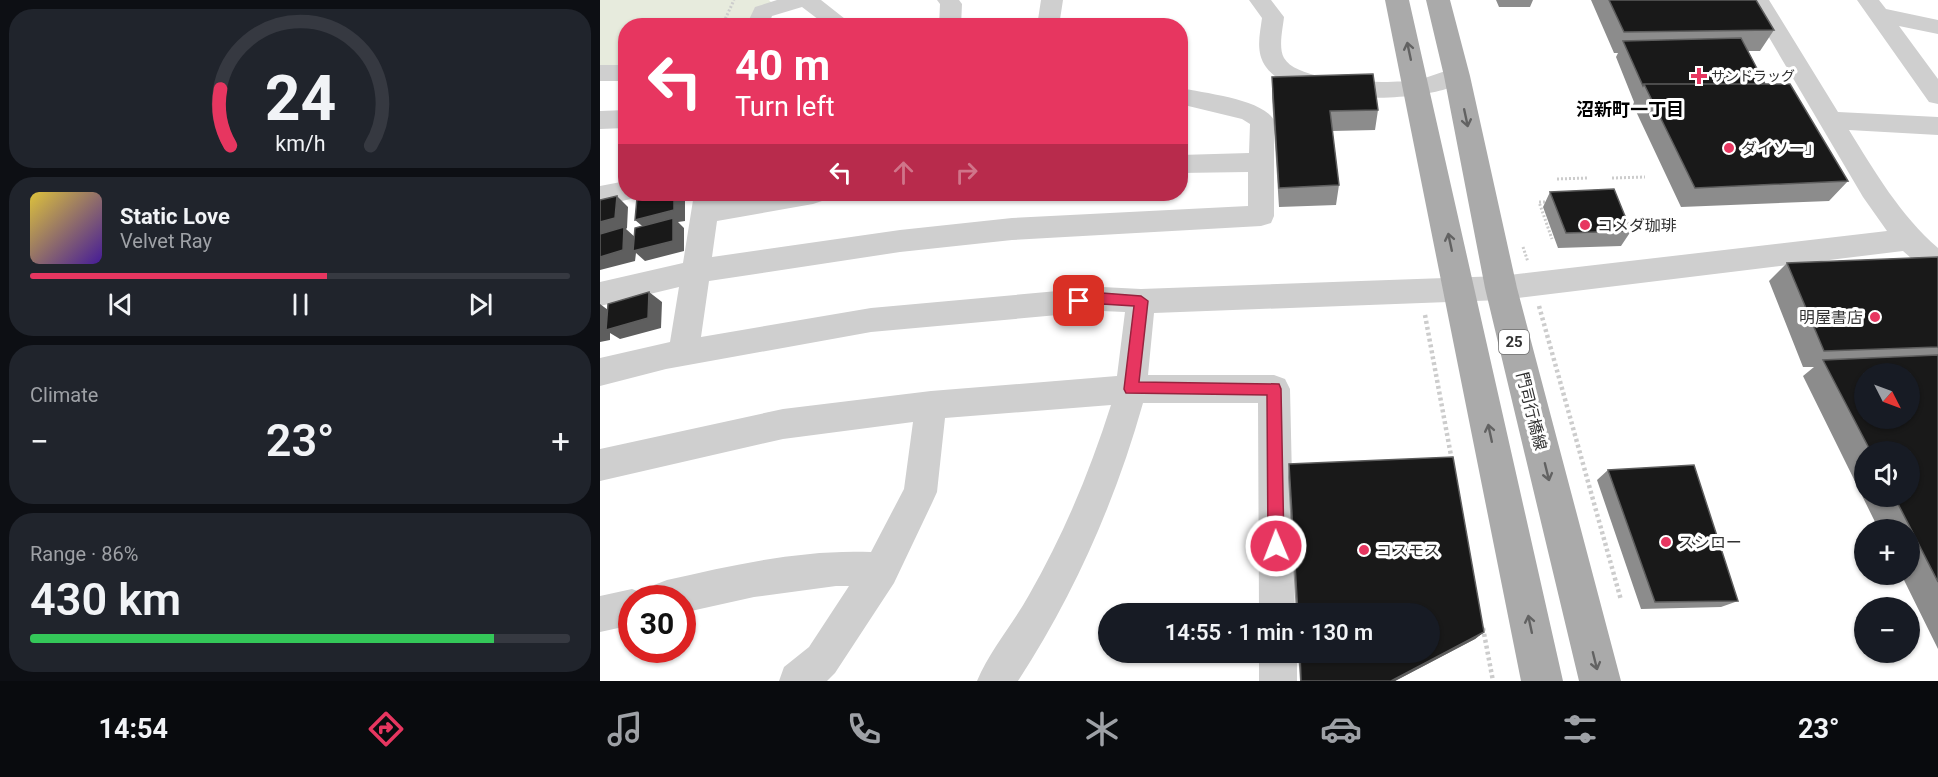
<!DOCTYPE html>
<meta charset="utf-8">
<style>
:root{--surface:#171b24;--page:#20242c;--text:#f1f3f6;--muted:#9ea1a6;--line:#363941;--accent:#e73660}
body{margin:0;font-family:Roboto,"Noto Sans JP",sans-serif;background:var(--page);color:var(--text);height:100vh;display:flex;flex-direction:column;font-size:22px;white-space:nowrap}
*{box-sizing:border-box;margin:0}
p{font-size:20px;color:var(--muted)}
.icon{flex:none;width:33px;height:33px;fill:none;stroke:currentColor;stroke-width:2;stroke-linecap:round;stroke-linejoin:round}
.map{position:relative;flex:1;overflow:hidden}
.side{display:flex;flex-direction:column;gap:9px;padding:9px;background:#0d0f14;width:600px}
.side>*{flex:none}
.guide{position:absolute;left:18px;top:18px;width:570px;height:183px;border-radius:24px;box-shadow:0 2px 4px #0004;background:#e73660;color:#fff;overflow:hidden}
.needle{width:39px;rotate:132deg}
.controls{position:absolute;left:1254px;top:363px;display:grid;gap:12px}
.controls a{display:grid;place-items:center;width:66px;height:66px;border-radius:50%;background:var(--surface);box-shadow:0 2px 4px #0004;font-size:30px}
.speed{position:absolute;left:18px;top:585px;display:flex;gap:12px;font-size:30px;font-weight:700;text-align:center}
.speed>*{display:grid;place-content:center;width:78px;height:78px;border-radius:50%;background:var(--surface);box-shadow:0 2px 4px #0004;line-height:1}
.speed .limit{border:9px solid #d22;background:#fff;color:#111}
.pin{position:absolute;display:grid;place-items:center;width:51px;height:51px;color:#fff;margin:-26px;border-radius:12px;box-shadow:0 3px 9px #0006}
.me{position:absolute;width:66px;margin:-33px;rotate:359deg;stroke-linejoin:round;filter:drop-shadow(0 0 4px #0008)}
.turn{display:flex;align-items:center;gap:21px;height:126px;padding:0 18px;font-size:27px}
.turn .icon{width:78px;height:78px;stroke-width:2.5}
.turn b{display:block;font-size:42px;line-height:51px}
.lanes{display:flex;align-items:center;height:57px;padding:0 18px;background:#0003;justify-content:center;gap:30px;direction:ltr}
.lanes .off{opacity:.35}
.big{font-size:45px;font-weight:600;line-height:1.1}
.side .widget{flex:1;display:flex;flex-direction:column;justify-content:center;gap:9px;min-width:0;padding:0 21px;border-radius:24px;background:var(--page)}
.side .dial{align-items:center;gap:0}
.dial svg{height:156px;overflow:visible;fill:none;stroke:var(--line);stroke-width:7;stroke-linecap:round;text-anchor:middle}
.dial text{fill:var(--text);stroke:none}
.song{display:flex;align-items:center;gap:18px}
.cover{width:72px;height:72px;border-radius:9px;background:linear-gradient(135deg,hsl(50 70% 55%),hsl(260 70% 35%))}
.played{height:6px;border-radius:3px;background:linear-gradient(90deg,var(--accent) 55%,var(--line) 55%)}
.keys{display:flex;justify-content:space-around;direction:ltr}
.heat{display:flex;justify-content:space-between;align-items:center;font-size:33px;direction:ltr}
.charge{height:9px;border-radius:4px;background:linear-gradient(90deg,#34c759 86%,var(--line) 0)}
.trip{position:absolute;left:498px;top:603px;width:342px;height:60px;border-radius:30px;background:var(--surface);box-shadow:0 2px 4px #0004;font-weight:600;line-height:60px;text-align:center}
.tab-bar{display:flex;height:96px;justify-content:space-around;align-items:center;background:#090b0e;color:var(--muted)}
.tab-bar .icon{width:42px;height:42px}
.tab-bar .on{color:var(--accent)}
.tab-bar b{font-size:27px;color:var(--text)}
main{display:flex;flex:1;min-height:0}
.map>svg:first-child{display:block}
.green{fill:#e7ebdd}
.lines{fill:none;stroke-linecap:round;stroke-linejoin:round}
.path-far1{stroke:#ccc;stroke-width:3;stroke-dasharray:2 2;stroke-linecap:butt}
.path{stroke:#ccc;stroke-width:4.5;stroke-dasharray:3 3;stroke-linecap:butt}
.minor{fill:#cfcfcf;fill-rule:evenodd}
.major{fill:#aaa;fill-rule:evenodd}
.wall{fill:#8c8c8c;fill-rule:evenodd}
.shaded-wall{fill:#5e5e5e}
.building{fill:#191919;stroke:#5e5e5e;stroke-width:1.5;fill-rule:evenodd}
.oneway{stroke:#626262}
.route{fill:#e73660;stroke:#96233e;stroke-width:1.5}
.poi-dot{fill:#e73660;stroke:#fff;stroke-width:2}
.labels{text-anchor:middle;stroke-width:6;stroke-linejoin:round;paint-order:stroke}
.far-poi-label{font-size:14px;fill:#323232;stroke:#fff;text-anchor:start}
.shield{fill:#fff;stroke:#707070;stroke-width:1.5}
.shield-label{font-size:15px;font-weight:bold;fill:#323232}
.poi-label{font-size:16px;fill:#323232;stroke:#fff;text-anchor:start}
.street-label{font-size:16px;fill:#323232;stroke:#fff}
.neighbourhood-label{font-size:18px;font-weight:bold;fill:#000;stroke:#fff}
</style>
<main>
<section class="side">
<div class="widget dial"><svg viewBox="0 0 100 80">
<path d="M14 69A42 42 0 1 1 86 69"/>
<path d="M14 69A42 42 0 0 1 9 40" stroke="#e73660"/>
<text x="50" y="56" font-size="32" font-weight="700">24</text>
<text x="50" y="72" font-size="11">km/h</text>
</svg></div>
<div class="widget">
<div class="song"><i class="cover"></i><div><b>Static Love</b><p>Velvet Ray</p></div></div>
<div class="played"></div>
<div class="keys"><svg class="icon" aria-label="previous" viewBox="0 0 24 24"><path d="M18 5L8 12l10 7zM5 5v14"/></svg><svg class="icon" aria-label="pause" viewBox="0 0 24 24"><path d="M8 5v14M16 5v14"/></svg><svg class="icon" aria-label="next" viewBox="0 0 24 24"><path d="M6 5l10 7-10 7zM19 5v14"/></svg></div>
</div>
<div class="widget"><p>Climate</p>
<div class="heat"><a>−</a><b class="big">23°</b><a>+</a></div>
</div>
<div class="widget"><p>Range · 86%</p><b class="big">430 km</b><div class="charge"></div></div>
</section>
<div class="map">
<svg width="1338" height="681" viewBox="0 0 1338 681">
<rect width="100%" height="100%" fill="#fff"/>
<path class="green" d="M0 0H169L172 3 149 25 26 26 25 70H0Z"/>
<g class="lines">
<path class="path-far1" d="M122 26 134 0
M1012 178 1045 177
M957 179 988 178
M949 202H939L952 239
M923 247 928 262"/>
<path class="path" d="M939 306 1021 600
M825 315 852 461
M883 628 893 681"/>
<path class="minor" d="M177 0H221L254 26H227L202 7 172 16 168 26H146L155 7Z
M337 0H359L362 4 361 26H339L340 4Z
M441 0H463L459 26H437Z
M649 0H671L684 17C683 28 678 47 684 58 699 84 790 84 817 80 833 77 849 66 865 70L869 76C864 84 854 86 846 89 806 102 693 105 666 67 655 52 660 34 662 18Z
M1147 0H1169L1238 112 1338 117V135L1249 130C1275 172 1300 215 1338 248V276L1328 273 1303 251 901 300 554 313 548 375H674L685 379 690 389 695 614H659L658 403H543C515 502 474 595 418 681H377C390 650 413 624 429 595 464 534 490 471 511 405L345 418 337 492 332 503 294 583 235 673 227 681H179L184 667 209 647 249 586H236L154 597 82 613V598H49L54 585 67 580C134 565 202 549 271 552L304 489 313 422 183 439 0 481V449L183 409 331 391 517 376 525 312 502 311 271 332 66 369 0 386V358L70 342 79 287 0 306V282L83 263 94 194H120L119 200 157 194H226L222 201 213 204 117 221 112 257 300 230 412 218 648 206V172L580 173V155L649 153 650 124 642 119 580 104V88C604 93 662 99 674 120V216L671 223 661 226 412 240 300 252 109 281 101 337 271 308 502 287 541 289 901 276 1287 231 1263 197Z
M1257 0H1279L1286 9 1338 20V34L1299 26 1338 79V104L1329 102Z
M0 65H26V81H0Z
M26 110V128L0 129V111Z
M26 181V194H38L35 198 0 206V186Z
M32 589 45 594 47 598H32V625L0 632V596Z
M659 652H697V681H659Z"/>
<path class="major" d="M785 0H809L963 681H921Z
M826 0H850L870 76 917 288 1021 681H979L885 288 844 76Z"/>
</g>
<path class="wall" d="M896 0H933L930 7H899Z
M991 0H1156L1174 30 1160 51H1148L1165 84 1248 181 1229 201 1081 207 1033 105 1034 102 1016 57 1018 53H1014Z
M672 77 778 110 775 130 732 131 739 185 736 205 679 207 672 98Z
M950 192 1031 231 1021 246 958 248 943 207Z
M1338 257V649L1301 574H1310V530H1279L1203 376 1214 367H1203L1169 281 1187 263ZM1264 452H1310V496H1264Z
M689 464 884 632 875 639 795 681H700L698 652H830V614H696L688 477Z
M1008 470 1138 601 1121 607 1041 609 997 480Z"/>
<path class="shaded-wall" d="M74 194H79L85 199V221L78 222 84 228V251L45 261 36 253 35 261 0 270V222L17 196 28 207 27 228 26 229 36 238 47 230 35 220Z
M49 292 62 302 61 328 20 339 10 333V340L0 342V304L12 313Z
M884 632 875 639 795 681H791Z"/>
<path class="building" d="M1009 0H1156L1174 30 1024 32Z
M1141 38 1165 84H1044L1043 86 1023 41Z
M773 74 778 110 730 111 739 185 679 188 672 77Z
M1044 84H1190L1248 181 1095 188Z
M1014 189 1031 231 966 233 950 192Z
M54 194H74V210L35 220 37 198Z
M17 196 15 218 0 222V200Z
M73 218V241L33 251 35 228Z
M24 227 23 250 0 257V234Z
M1338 257V347L1224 351 1187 263Z
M49 292 48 318 6 330 8 304Z
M1338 355V582L1294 496H1310V452H1271L1223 360ZM1264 374H1310V418H1264Z
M853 457 884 632 791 681H701L700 652H830V614H698L689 464Z
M1094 465 1138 601 1055 602 1008 470Z"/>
<defs><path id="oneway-shaft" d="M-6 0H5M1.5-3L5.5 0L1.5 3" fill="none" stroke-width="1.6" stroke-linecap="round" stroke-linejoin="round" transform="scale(1.5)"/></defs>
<g class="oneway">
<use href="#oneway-shaft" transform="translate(809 51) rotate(-102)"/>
<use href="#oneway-shaft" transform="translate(866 118) rotate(78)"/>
<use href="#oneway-shaft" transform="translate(850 242) rotate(-102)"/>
<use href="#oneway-shaft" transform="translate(890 433) rotate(-102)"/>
<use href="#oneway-shaft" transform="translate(947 472) rotate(76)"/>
<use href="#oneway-shaft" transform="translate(930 624) rotate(-102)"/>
<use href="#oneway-shaft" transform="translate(995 661) rotate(76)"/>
</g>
<path class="route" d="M502 293 541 296 548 301 539 382 679 384 681 389 684 546 682 552 676 554 671 552 668 546 667 395 526 393 524 389 534 306 502 304 479 307 473 301 479 296Z"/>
<g class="poi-dot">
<path d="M1096 67h6v6h6v6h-6v6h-6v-6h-6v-6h6z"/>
<circle cx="1129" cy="148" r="6"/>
<circle cx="985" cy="225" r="6"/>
<circle cx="1275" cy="317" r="6"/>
<circle cx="1066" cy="542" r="6"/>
<circle cx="764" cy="550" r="6"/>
</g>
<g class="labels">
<g class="far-poi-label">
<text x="1111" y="81">サンドラッグ</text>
</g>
<rect class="shield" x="899" y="330" width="30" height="24" rx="4.5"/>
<g class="shield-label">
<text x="914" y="347">25</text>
</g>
<g class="poi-label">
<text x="1141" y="154">ダイソー」</text>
<text x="997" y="231">コメダ珈琲</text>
<text x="1263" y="323" text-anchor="end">明屋書店</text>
<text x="1078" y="548">スシロー</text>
<text x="776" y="556">コスモス</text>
</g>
<g class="street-label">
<text transform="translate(932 411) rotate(76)" y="6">門司行橋線</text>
</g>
<g class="neighbourhood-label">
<text x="1030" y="116">沼新町一丁目</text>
</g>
</g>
</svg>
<div class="controls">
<a><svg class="needle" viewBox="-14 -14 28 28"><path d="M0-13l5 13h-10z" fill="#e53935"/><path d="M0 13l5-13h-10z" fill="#9ea1a6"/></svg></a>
<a><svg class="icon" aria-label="sound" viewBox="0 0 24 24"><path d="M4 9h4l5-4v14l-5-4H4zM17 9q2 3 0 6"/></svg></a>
<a>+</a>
<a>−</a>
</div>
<div class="speed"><div class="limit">30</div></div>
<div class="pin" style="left:479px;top:301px;background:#d93025"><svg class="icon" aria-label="arrive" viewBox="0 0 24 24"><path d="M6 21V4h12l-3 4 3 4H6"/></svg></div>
<svg class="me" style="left:676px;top:546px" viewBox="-20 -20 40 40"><circle r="17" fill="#e73660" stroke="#fff" stroke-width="3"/><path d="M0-11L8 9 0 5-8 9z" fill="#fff"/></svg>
<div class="trip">14:55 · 1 min · 130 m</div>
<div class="guide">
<div class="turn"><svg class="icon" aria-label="left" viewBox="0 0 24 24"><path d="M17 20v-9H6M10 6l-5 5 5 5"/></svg><div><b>40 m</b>Turn left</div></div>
<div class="lanes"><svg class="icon" aria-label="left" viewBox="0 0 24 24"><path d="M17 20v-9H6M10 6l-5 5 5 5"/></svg><svg class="icon off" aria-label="ahead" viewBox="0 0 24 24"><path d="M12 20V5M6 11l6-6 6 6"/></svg><svg class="icon off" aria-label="right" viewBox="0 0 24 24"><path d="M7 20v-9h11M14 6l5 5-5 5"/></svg></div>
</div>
</div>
</main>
<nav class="tab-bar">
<b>14:54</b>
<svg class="icon on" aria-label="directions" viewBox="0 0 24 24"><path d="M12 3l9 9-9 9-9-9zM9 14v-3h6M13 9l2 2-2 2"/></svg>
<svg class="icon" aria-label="music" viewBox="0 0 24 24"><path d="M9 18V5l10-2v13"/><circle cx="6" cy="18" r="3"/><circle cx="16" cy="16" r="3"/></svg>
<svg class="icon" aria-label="phone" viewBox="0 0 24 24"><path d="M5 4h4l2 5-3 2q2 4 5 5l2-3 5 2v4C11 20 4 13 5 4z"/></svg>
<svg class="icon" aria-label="climate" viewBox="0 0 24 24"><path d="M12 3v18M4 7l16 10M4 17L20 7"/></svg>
<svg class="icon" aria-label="car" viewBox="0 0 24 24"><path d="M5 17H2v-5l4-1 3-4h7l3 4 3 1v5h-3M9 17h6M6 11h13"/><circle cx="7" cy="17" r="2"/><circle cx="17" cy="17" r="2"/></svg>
<svg class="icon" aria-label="filters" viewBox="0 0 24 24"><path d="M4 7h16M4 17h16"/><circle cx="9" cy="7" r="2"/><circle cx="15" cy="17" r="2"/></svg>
<b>23°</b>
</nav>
